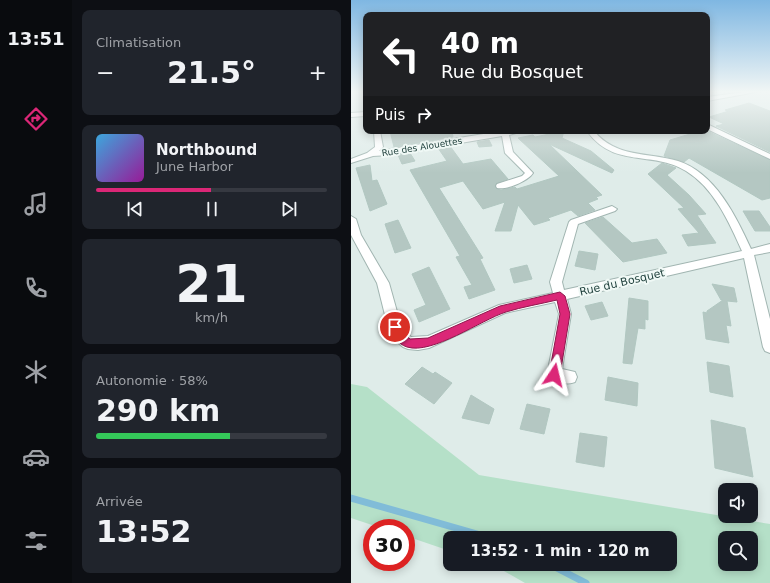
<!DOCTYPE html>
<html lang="fr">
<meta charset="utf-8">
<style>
:root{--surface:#171b24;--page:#20242c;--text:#f1f3f6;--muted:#9ea1a6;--line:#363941;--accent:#db2777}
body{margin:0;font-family:"DejaVu Sans",sans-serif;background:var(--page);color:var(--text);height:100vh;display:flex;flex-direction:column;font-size:15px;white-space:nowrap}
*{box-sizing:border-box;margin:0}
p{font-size:13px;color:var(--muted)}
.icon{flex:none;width:22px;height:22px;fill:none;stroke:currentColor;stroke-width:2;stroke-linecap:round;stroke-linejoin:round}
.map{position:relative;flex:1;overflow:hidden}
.panel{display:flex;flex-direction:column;gap:10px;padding:10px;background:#0d0f14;width:279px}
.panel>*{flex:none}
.top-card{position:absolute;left:12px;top:12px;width:347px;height:122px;border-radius:8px;box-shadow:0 2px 10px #0003;background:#202124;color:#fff;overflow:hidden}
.controls{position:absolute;left:367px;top:483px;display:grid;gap:8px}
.controls a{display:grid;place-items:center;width:40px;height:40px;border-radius:8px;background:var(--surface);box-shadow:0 2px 10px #0003;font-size:20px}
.speed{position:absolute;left:12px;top:519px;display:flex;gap:8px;font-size:20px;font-weight:700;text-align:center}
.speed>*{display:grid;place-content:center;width:52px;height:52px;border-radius:50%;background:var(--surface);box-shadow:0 2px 10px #0003;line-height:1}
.speed .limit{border:6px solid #d22;background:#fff;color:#111}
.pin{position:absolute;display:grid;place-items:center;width:34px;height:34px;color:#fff;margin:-17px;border:2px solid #fff;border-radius:50%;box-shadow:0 1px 4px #0007}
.me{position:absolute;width:44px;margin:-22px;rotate:10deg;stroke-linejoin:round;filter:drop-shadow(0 0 3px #0008)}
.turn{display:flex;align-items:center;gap:14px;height:84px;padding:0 12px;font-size:18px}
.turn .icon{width:52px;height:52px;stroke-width:2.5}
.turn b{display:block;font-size:28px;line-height:34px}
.then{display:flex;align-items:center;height:38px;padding:0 12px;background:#0003;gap:8px;font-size:15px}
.big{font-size:30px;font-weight:600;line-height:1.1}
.panel .widget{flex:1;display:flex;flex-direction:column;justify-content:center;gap:6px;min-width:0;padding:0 14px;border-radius:8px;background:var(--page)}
.panel .dial{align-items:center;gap:0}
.dial b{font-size:52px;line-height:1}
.song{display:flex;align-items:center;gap:12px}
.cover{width:48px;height:48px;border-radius:6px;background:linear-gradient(135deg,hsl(200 70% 55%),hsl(300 70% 35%))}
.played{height:4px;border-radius:2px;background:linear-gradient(90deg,var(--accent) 50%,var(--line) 50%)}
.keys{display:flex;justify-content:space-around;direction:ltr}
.heat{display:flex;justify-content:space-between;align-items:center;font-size:22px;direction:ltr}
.charge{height:6px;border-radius:3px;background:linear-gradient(90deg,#34c759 58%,var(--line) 0)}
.trip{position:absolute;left:92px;top:531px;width:234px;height:40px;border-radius:8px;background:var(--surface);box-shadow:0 2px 10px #0003;font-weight:600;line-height:40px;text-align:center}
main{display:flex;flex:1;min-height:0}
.tab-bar{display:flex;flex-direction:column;width:72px;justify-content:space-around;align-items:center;background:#090b0e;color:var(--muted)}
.tab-bar .icon{width:28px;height:28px}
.tab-bar .active{color:var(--accent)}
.tab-bar b{font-size:18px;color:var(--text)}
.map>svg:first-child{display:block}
.green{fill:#b5e0c8;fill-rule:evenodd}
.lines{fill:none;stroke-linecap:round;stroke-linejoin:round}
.stream{stroke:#81bcd8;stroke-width:7}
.building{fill:#b4c7c2;stroke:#b1c7c1}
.minor-casing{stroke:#a1b5b1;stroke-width:2}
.minor{fill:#fff;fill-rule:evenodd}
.route{fill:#db2777;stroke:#8e194d}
.labels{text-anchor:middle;stroke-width:4;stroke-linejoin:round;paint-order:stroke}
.far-street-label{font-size:9px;fill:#1e3f3b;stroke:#f0f9f6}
.street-label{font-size:11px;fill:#1e3f3b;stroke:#f0f9f6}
</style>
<main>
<nav class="tab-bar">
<b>13:51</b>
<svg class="icon active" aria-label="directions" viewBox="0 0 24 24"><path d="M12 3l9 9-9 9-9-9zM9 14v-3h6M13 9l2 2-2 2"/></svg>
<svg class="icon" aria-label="music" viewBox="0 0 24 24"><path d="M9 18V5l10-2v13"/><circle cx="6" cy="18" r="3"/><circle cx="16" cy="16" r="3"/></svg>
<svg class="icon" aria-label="phone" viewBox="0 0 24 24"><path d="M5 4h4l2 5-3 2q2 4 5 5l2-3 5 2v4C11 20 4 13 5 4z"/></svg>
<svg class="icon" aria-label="climate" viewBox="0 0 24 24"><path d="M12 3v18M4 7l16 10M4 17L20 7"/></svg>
<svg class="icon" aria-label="car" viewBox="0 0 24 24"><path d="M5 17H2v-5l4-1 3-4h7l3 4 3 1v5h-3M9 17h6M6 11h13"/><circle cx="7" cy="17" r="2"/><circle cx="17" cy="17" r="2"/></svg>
<svg class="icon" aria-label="filters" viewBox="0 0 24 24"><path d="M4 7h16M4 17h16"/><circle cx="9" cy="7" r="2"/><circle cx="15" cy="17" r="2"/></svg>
</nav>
<section class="panel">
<div class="widget"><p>Climatisation</p>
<div class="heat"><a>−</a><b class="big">21.5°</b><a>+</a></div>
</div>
<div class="widget">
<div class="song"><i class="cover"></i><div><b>Northbound</b><p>June Harbor</p></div></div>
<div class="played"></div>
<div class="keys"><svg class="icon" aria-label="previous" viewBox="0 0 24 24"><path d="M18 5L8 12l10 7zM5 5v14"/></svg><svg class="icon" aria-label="pause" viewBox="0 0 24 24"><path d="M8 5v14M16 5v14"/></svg><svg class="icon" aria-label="next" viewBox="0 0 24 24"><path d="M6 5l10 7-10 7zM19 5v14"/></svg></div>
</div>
<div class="widget dial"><b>21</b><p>km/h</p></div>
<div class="widget"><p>Autonomie · 58%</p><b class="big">290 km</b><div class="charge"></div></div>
<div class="widget"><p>Arrivée</p><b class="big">13:52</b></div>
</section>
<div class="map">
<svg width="419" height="583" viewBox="0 0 419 583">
<rect width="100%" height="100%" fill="#dfece9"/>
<path class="green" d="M0 384 16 387 128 475 419 524V583H174L146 567 137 564H319V538H99V551L55 536V528H30L0 518ZM374 538H400V564H374Z"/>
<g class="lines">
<path class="stream" d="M0 498 140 538
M198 564 235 583"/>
</g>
<path class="building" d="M398 103 419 111V152L365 126 373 124 358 117 378 111 374 110Z
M39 131H47L49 134 69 131H101L102 137 43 147Z
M213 131 211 138 240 151 263 170 261 173 198 144 251 195 245 197 247 199 237 203 244 210 227 216 220 210 197 218 199 220 183 225 167 205 160 231H144L154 202 132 209 112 181 88 188 132 258 129 259 144 290 118 299 113 287 121 285 105 257 109 256 59 170 96 161 87 148 99 146 112 164 140 159 157 179 146 183 144 185 145 189 150 190 164 187 166 189 208 176 167 138 182 135 184 137Z
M349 131H356L419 160V198L411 200 338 158 333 162 313 156 319 140Z
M138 140 141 146 128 147 126 142Z
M59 153 64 161 51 164 47 155Z
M311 163 325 168 316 175 338 195 355 214 346 215 365 243 337 246 331 235 348 233 327 209 333 208 297 174Z
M19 165 21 181 26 180 36 204 19 211 5 168Z
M392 211H408L419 227V231H404Z
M252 217 281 243 306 239 316 253 272 262 234 223Z
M47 220 60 248 44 253 34 224Z
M228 251 247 254 244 270 224 266Z
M176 265 181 279 163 283 159 269Z
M78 267 99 309 68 322 63 310 75 305 61 274Z
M361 284 383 288 386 302 376 301 380 326 375 325 378 343 355 339 352 312 356 313V311L372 300H370Z
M278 298 297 301V320L294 319V329L287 328 281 364 272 363Z
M251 302 257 316 240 320 234 306Z
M356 362 378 366 382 397 359 392Z
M71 367 82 374 84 372 101 383 83 404 54 384Z
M257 377 287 383 286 406 254 400Z
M120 395 143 409 138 424 111 418Z
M176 404 199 409 193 434 169 429Z
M360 420 394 428 402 477 364 468Z
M229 433 256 437 253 467 225 462Z"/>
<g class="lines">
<defs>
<path id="minor" d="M394 92H405L356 101V97Z
M15 112V116L0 117V113Z
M356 124 419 154V159L356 129Z
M23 131H29L32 147 28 151 151 131H172L158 135 162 152 182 173C177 181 156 190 146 188L145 186 146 184 171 176 174 173 154 153 151 136 38 155 22 156 0 163V159L16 153 24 147Z
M236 131H243C265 158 296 152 327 161 364 173 385 216 400 249L419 244V252L403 255 419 319V353L414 351 412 347 393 258 216 299 220 314 211 369 224 372 226 377 224 382C216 385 206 383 198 380L196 375 208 314 204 302 154 313 78 348 67 350 57 349 52 347 45 341 37 327 26 283 0 235V216L5 219 10 235 38 283 50 326 55 333 60 337 77 336 148 305 202 293 199 282 218 222 220 220 258 207 261 206 266 209 264 211 227 224 211 282 213 290 391 251C378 222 363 188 335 171 301 150 263 169 236 131Z"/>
</defs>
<use href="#minor" class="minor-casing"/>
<use href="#minor" class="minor"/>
</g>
<linearGradient id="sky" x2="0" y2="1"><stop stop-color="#7fb7e2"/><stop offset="0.53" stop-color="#f1f6f5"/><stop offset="1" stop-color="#f1f6f5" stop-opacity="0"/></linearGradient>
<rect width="419" height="173" fill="url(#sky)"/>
<path class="route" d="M209 292 214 296 219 314 209 375 207 378 203 380 199 378 198 375 209 314 206 300C189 304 171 307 155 312 130 320 81 355 56 347 46 344 43 335 39 327L41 324 44 322 48 324 53 334 59 339 77 338 149 306Z"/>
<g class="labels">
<g class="far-street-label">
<text transform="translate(71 147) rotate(-9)" y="3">Rue des Alouettes</text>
</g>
<g class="street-label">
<text transform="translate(271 282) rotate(-13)" y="4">Rue du Bosquet</text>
</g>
</g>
</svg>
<div class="controls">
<a><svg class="icon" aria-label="sound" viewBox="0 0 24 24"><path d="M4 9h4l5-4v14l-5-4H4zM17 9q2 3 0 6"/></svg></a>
<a><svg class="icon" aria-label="search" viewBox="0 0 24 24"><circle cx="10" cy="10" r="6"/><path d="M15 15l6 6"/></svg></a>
</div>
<div class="speed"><div class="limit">30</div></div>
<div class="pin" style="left:44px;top:327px;background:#d93025"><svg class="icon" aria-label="arrive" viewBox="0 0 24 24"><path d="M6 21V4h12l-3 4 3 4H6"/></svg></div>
<svg class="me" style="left:203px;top:375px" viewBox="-20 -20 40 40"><path d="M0-17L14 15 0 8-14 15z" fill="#db2777" stroke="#fff" stroke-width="4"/></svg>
<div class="trip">13:52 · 1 min · 120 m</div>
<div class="top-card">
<div class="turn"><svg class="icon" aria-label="left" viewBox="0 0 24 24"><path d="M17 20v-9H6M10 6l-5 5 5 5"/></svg><div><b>40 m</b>Rue du Bosquet</div></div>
<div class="then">Puis<svg class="icon" aria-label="right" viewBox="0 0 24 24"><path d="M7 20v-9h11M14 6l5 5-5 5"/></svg></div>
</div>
</div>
</main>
